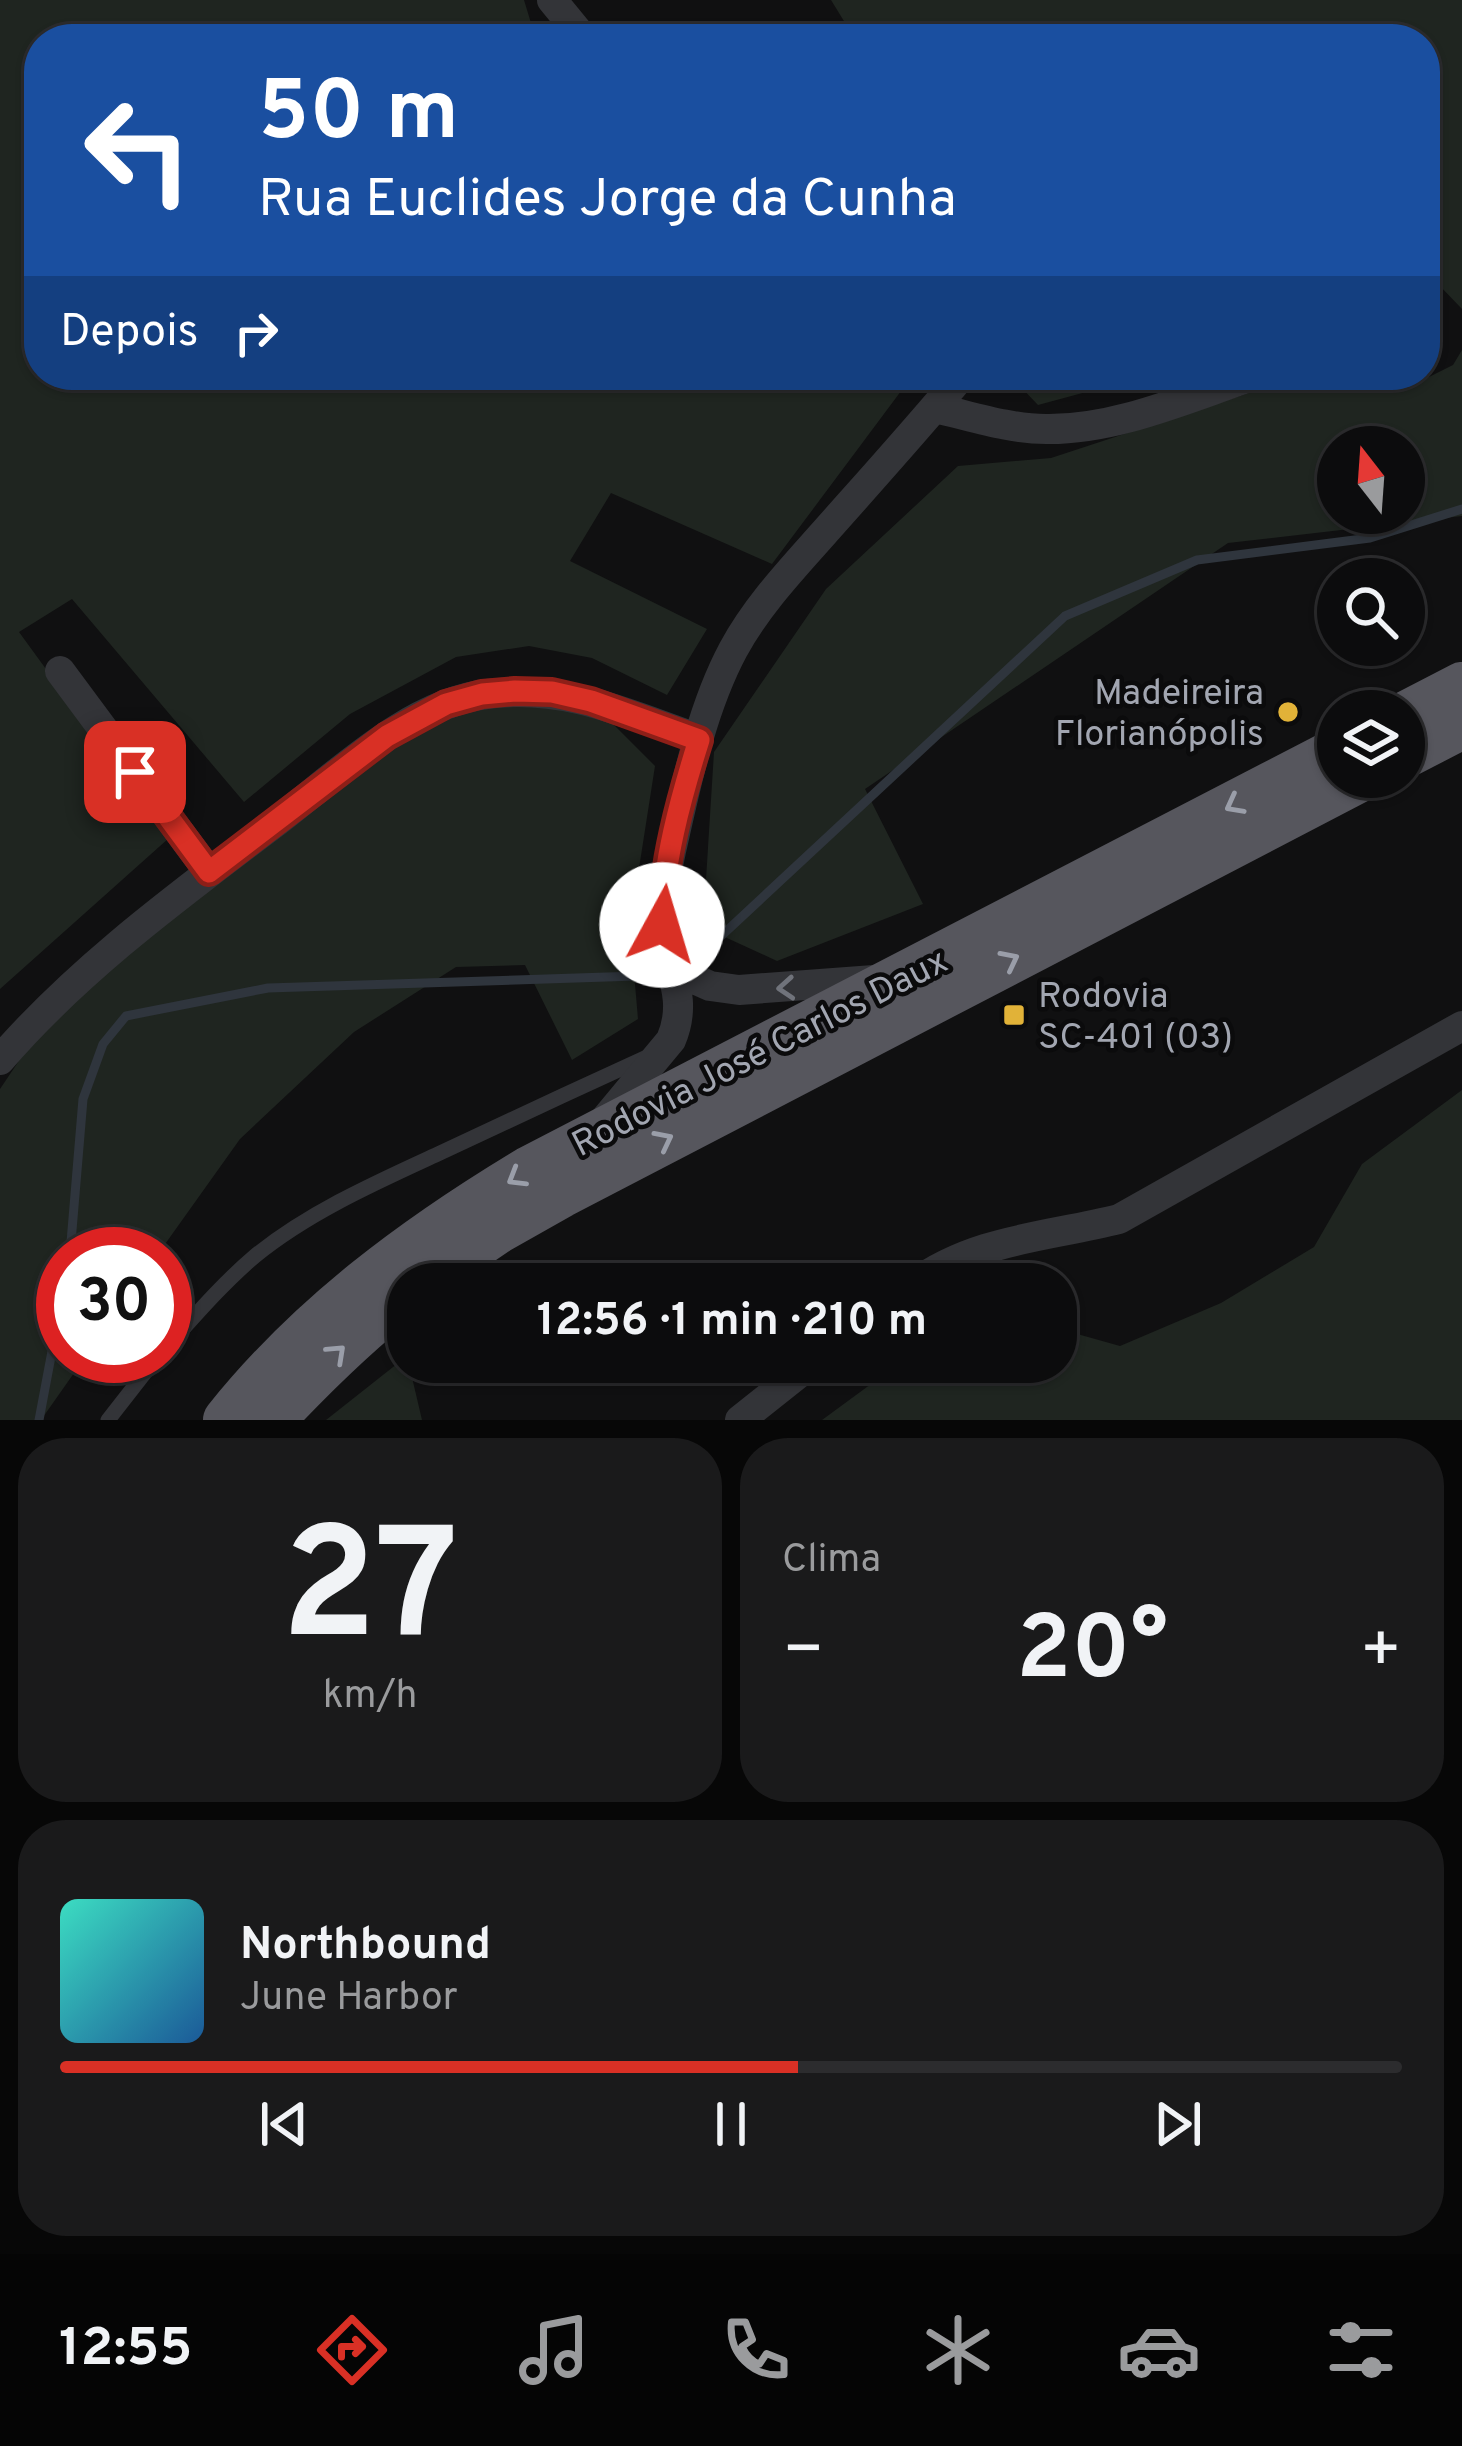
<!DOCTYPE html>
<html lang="pt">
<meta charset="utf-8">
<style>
:root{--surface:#0c0c0d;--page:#1a1a1b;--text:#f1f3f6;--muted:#9a9b9d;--line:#2c2c2e;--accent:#d93025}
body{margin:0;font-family:Overpass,sans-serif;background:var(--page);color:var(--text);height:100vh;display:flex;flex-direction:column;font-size:45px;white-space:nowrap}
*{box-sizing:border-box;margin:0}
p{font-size:39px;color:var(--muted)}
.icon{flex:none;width:66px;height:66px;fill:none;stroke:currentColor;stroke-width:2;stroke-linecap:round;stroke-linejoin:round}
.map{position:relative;height:1420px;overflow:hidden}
.sheet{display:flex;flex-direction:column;gap:18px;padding:18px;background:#070707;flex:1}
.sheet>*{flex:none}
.hud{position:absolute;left:24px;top:24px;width:1416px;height:366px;border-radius:48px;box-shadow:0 3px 9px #0004,0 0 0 3px var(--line);background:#1a4fa0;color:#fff;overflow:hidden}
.needle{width:78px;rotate:343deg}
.buttons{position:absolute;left:1317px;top:426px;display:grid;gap:24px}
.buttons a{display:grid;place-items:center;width:108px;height:108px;border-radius:50%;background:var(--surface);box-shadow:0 3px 9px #0004,0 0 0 3px var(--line);font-size:60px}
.speed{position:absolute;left:36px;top:1227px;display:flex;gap:24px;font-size:60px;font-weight:700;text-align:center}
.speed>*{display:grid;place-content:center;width:156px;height:156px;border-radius:50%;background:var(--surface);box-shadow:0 3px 9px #0004,0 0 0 3px var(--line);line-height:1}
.speed .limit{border:18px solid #d22;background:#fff;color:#111}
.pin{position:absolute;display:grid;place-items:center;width:102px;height:102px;color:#fff;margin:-51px;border-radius:24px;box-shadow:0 6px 18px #0006}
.me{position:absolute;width:132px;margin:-66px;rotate:6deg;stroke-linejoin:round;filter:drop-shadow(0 0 9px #0008)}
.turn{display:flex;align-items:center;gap:42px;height:252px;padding:0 36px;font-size:54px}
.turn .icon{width:156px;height:156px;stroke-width:2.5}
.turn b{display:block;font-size:84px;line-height:102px}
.then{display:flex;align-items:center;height:114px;padding:0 36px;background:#0003;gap:24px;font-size:45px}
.big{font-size:90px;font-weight:700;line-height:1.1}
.sheet .widget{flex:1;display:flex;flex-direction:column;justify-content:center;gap:18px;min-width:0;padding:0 42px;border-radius:48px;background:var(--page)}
.sheet .dial{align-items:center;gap:0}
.dial b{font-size:156px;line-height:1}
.song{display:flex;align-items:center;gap:36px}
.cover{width:144px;height:144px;border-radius:18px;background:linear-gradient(135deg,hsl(170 70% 55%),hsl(210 70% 35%))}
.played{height:12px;border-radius:6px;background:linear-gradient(90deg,var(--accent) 55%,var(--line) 55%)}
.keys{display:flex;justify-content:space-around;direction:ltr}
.heat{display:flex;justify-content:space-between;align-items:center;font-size:66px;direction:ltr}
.sheet .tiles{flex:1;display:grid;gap:18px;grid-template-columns:1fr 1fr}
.widget:last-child{grid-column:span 2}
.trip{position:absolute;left:387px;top:1263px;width:690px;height:120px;border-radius:48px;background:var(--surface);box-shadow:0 3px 9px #0004,0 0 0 3px var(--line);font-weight:700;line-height:120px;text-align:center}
.dock{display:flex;height:192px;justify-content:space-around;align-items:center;background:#050505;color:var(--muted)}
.dock .icon{width:84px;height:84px}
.dock .selected{color:var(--accent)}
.dock b{font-size:54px;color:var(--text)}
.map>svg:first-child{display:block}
.green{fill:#1f2520;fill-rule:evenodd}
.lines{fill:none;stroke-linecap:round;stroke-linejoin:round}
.stream{stroke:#2f353d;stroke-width:9}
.service{stroke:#333438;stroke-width:15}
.minor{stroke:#333438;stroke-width:30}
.trunk{stroke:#56565d;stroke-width:48}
.oneway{stroke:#9a9ea9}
.oneway2{stroke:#70737b}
.route-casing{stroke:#8d1f18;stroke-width:30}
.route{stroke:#d93025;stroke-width:21}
.poi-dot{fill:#e1b238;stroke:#0b0b0c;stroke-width:4.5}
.labels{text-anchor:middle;stroke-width:9;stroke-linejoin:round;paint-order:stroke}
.poi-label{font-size:36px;fill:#a2a6b1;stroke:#0b0b0c;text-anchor:end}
.street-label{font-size:36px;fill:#a2a6b1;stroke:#0b0b0c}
</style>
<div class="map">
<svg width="1462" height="1420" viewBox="0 0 1462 1420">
<rect width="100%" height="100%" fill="#101011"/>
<path class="green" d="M0 0H524L531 23 495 39H39V375H913L772 564 611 493 570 561 707 629 667 695 592 658 529 646 456 657 350 714 244 802 72 599 19 632 169 838 0 989Z
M831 0H1462V309L1437 283 1425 282V39H855Z
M1462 350V516L1228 543 865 789 923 904 777 961 703 927 714 752 826 589 958 466 1051 458 1304 375H1371L1405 389 1453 365ZM1338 447H1404V513H1338Z
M1014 375H1149L1038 405 1014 380Z
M525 696 600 711 655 766 630 926 638 1019 572 1060 525 965 456 967 354 1032 240 1139 158 1254H63V1356H86L41 1420H0V1089L43 1025 137 944 396 743 451 712Z
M1462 1090V1420H822L901 1362H1056V1328L1120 1346 1221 1303 1314 1247 1362 1164Z
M407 1356 422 1420H326Z"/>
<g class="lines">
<path class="stream" d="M705 951 1065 616 1197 560 1370 538 1462 509
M70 1254 83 1099 103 1044 126 1016 268 988 637 976
M39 1420 63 1293"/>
<path class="service" d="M165 1349C194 1317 222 1284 255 1256 309 1212 377 1182 440 1153 510 1120 579 1088 649 1056
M108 1420 158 1356"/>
<path class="minor" d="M552 0 584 39
M935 408C971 416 1009 429 1046 429 1117 430 1189 397 1256 375
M60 671 209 872
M674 970 710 986 739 990 874 980
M0 1060C79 968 181 894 277 821 337 775 410 703 487 694 566 684 627 714 699 739
M602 1123 671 1040C690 996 665 966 662 924 660 899 666 876 671 851 686 785 701 710 733 650 756 607 791 570 823 534 870 481 917 429 962 375
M914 1284C975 1239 1048 1237 1119 1219L1462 1026
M740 1420 813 1362"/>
<path class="trunk" d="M1404 716 1462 686
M1404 755 1462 725
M418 1284 499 1229 561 1194 1362 777
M227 1420C310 1316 416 1238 529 1170L1338 751
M271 1420C314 1374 358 1331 408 1292"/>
</g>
<defs><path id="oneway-chevron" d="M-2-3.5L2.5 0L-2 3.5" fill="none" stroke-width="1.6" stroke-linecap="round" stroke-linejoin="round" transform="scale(3)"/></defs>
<g class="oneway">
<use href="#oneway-chevron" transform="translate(1234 805) rotate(152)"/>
<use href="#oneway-chevron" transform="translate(1010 960) rotate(-27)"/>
<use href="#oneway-chevron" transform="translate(664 1140) rotate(-27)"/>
<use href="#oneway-chevron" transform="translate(516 1178) rotate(149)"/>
<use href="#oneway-chevron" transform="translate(337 1353) rotate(-43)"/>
</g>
<use class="oneway2" href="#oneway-chevron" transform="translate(786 988) rotate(176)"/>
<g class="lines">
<defs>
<path id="route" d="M135 772 209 872 387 736 446 704 482 694 515 691 552 692 591 701 699 740C681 797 662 865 662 925"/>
</defs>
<use href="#route" class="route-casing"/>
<use href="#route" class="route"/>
</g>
<g class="poi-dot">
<circle cx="1288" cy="712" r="12"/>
<rect x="1002" y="1003" width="24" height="24" rx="6"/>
</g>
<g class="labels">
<g class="poi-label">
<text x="1264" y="704">Madeireira<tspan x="1264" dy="41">Florianópolis</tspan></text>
<text x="1038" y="1007" text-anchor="start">Rodovia<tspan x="1038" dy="41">SC-401 (03)</tspan></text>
</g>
<g class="street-label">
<text transform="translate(759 1051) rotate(-27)" y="13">Rodovia José Carlos Daux</text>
</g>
</g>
</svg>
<div class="buttons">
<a><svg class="needle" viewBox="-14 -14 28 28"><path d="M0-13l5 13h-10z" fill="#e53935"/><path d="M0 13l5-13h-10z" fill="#9a9b9d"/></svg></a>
<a><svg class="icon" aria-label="search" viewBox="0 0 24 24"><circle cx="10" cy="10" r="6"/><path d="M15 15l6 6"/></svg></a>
<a><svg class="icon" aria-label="layers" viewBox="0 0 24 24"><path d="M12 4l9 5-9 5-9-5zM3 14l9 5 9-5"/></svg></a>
</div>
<div class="speed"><div class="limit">30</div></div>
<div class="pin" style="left:135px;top:772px;background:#d93025"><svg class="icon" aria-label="arrive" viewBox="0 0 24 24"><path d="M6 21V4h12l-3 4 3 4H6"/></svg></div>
<svg class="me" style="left:662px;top:925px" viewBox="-20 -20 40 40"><circle r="19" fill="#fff"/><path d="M0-13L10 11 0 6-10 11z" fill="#d93025"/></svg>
<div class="trip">12:56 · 1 min · 210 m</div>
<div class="hud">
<div class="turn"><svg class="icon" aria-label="left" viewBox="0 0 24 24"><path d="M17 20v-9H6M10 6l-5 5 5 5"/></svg><div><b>50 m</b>Rua Euclides Jorge da Cunha</div></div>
<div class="then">Depois<svg class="icon" aria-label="right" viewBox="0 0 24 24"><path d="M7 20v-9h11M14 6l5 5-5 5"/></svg></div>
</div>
</div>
<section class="sheet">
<div class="tiles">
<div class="widget dial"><b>27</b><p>km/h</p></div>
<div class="widget"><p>Clima</p>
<div class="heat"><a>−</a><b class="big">20°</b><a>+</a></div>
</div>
<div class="widget">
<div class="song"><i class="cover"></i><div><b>Northbound</b><p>June Harbor</p></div></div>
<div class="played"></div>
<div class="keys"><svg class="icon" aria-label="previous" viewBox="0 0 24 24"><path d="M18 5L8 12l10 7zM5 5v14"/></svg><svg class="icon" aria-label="pause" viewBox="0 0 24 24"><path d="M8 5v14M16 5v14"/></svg><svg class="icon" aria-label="next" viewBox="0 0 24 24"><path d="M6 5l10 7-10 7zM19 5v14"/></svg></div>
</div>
</div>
</section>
<nav class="dock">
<b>12:55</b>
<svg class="icon selected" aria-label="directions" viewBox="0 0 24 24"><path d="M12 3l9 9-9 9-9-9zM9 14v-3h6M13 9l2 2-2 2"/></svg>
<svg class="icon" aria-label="music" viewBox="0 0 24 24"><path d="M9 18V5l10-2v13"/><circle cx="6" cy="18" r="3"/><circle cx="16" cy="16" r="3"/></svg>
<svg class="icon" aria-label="phone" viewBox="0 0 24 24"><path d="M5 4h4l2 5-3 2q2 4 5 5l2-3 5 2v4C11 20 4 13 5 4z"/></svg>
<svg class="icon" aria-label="climate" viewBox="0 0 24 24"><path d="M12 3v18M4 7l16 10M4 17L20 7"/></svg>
<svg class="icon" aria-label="car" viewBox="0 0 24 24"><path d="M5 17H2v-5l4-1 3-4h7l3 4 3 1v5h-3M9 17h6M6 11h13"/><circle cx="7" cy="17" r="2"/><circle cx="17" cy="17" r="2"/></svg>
<svg class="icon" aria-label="filters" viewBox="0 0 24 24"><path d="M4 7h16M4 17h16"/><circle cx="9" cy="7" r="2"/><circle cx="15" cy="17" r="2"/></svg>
</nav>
